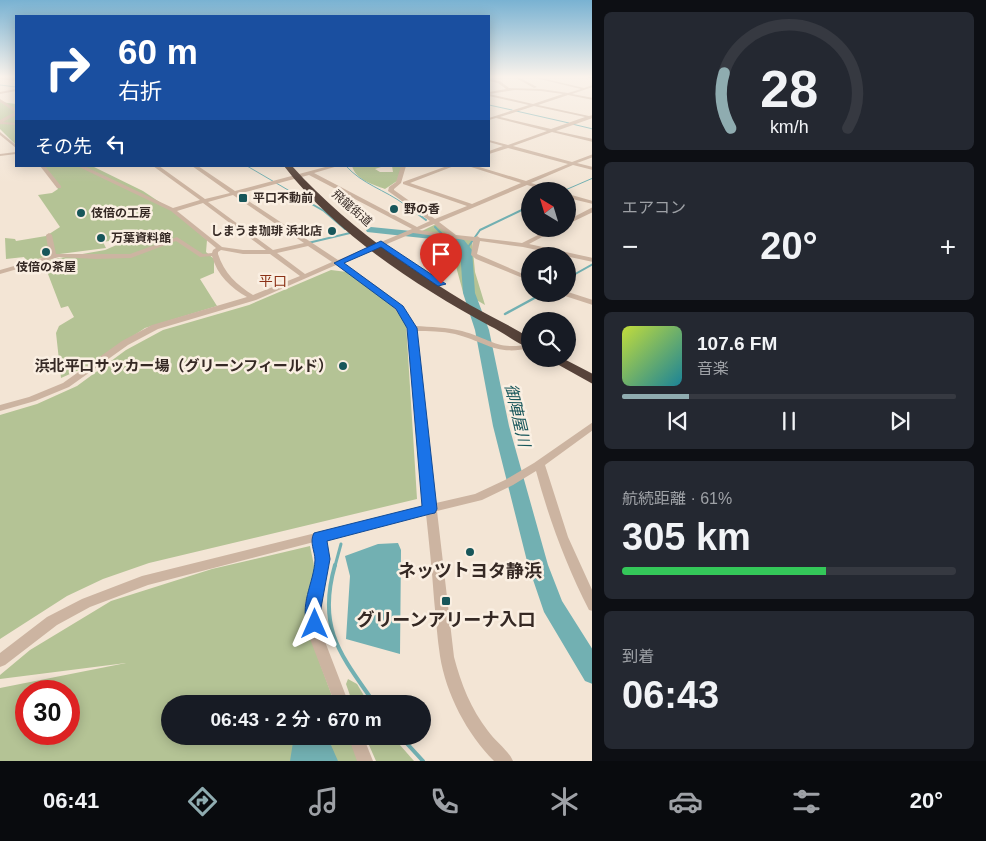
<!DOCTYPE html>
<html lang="ja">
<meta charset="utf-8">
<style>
:root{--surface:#171b24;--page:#242831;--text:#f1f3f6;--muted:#9ea1a6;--line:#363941;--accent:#8facb0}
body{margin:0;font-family:Arial,"Noto Sans JP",sans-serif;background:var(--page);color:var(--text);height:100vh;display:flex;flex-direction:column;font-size:19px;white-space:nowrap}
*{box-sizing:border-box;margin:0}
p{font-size:16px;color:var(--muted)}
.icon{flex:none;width:28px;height:28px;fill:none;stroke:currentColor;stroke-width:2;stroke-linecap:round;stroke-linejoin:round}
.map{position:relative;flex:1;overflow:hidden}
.sheet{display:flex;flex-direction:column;gap:12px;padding:12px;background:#0d0f14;width:394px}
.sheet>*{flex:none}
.hud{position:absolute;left:15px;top:15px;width:475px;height:152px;border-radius:0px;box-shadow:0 2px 12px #0003;background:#1a4fa0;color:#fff;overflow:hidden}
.needle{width:32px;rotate:322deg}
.buttons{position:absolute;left:521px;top:182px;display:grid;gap:10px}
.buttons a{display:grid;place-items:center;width:55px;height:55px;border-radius:50%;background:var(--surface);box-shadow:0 2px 12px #0003;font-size:25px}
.speed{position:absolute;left:15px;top:680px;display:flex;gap:10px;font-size:25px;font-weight:700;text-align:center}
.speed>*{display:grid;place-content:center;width:65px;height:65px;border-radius:50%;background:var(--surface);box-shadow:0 2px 12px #0003;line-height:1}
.speed .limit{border:8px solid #d22;background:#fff;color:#111}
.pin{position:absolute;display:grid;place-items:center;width:42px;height:42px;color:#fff;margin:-51px -21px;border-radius:50% 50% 50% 0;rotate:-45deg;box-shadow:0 0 5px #0007}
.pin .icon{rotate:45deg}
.me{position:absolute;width:55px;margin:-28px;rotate:0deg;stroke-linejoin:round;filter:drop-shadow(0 0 4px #0008)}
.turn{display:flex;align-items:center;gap:18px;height:105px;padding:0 20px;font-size:22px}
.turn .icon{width:65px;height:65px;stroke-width:2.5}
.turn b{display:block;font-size:35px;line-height:42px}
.then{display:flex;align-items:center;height:48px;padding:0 20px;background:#0003;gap:10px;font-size:19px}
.big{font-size:38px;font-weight:600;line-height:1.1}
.sheet .tile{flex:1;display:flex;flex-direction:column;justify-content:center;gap:8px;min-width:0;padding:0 18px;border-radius:8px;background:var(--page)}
.sheet .dial{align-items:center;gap:0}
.dial svg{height:130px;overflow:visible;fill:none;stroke:var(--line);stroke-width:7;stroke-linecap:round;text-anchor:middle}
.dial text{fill:var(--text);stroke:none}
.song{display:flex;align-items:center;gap:15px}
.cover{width:60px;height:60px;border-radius:8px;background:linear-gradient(135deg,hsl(70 70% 55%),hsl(190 70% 35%))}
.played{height:5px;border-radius:2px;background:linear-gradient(90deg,var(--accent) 20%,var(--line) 20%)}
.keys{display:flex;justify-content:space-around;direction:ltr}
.heat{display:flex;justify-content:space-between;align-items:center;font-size:28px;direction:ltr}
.charge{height:8px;border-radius:4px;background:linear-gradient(90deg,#34c759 61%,var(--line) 0)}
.trip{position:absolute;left:161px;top:695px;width:270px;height:50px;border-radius:25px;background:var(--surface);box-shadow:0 2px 12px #0003;font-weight:600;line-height:50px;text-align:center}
.menu{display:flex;height:80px;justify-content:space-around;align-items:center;background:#090b0e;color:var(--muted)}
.menu .icon{width:35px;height:35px}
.menu .selected{color:var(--accent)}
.menu b{font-size:22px;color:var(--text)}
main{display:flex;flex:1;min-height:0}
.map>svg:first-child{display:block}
.green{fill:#b4c395;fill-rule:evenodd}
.water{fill:#72b0b2}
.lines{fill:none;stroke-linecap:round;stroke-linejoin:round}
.stream-far4{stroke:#72b0b2;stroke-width:1}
.stream-far3{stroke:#72b0b2;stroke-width:2}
.stream-far2{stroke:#72b0b2;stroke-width:2.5}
.stream-far1{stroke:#72b0b2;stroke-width:3}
.stream{stroke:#72b0b2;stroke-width:4}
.river{fill:#72b0b2;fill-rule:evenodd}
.minor{fill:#ccb4a1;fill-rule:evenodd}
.major{fill:#796054;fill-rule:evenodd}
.highway{fill:#57433a;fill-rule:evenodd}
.route{fill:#1a73e8;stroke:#114b97}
.poi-dot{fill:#17565a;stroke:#faefe2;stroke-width:2}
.labels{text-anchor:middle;stroke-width:5;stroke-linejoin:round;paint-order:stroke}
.far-poi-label{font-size:12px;font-weight:bold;fill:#352924;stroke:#faefe2;text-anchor:start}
.far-street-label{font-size:12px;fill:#352924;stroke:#faefe2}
.far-neighbourhood-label{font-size:14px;fill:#8b3116;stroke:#faefe2}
.poi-label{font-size:15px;font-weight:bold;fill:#352924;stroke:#faefe2;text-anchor:end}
.water-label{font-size:16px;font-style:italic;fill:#17565a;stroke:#faefe2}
.near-poi-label{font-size:18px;font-weight:bold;fill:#352924;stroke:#faefe2}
</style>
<main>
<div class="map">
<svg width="593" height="761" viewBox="0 0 593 761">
<rect width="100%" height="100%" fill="#f3e5d5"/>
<path class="green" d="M0 102 16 104V145L0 129Z
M43 166H92L143 191 173 211 207 240 206 252 214 259V273L200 279 217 306 145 328 90 365 61 378 56 333 59 326 74 317 68 306 61 308 43 261 105 250 119 244 117 235H111L109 241 103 242 106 248 52 255 27 262 24 257 6 259 5 238 15 239 16 241 46 236 60 227 38 195 52 193 58 189Z
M352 166H384L375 169 380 172H393L392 166H403L397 181 385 189C372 184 356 180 352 166Z
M436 224 454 235 472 240 475 272 485 305 463 292 452 252 442 247 449 244V239L420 232Z
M331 270 347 272 393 306 406 323 417 499 149 563 103 579 67 596 0 639V415L37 404 77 386 126 350 163 330 249 305Z
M310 546 315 570 305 604 311 639 335 704H170V736H349L360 761H0V688L126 663 0 679V675L30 650 111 601 212 569ZM26 691H69V734H26Z
M348 679 357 684 369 704H353L346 684Z
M365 736H392L414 761H376Z"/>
<path class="water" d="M398 543 401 550 400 654 346 639 350 576 345 556 378 544Z
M294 736H327L338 761H290Z"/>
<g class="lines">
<path class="stream-far4" d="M0 85 16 87
M489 105 512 110
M516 111 569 123
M572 124 593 129
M247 166 312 204
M346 166C362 184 385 190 404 204
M563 191 593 178"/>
<path class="stream-far3" d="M310 203 324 211 345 229
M403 203 426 220
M435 227 442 234
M308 243 350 233
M466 250 480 230 530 206
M568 278 593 264
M538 296 541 294"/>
<path class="stream-far2" d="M505 314 540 295
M479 324 484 322"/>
<path class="stream-far1" d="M335 566 341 544"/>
<path class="stream" d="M335 565C317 628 340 654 375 704
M400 736 423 761"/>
<path class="river" d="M2 77H16V80Z
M371 227 452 235 464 240 472 250 475 293 489 330 509 426 548 565 562 601 593 650V684L585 681 544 612 528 565 493 426 475 330 463 293 460 250 450 241 367 232 366 230Z"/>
<path class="minor" d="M0 77 16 79V81L0 79Z
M514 77H518L537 87 534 88Z
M531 77H537L584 88 593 85V87L572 94 593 98V100L568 95 538 105 589 116 593 115V118L556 131 593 139V142L552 132 513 146 572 162 593 154V157L577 163 593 167V170L573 165 531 183 555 190 556 191H548L527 185 439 222 456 235 475 237 477 236 480 238 522 243 550 229H557L529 244 593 258V262L523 247 480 241 477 254 530 277V281L476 259 471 255 473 241 413 233 342 263C368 281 399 297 415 326 431 327 446 327 462 331 491 339 498 351 530 344V348C496 356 486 342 455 334 442 331 429 331 416 331L436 503 475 494 505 480 534 463 593 422V430L545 465 568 537 593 592V611L589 610C566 565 549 519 536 471L513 485 482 500 437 511 454 657C461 684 471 709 488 731 495 741 508 750 513 761H494C467 734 446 694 440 656 437 637 436 618 434 599 432 570 429 542 426 514L325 540 329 559 319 608 324 639 349 704H335L310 639 307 608 317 559 314 542 148 585 90 607 57 625 5 665 0 667V653L47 617 82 599 142 576 425 506 408 328C393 299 362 283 336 265L256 300 158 329 128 345 69 387 35 401 0 411V405L29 397 63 383 122 341 152 325 247 297C231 288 217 275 212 256L200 257 176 241 131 258 96 259 59 257 0 274V270L49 256 46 235 49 233 52 235 56 254H130L177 237 203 254 212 253 213 250 216 248 171 211 77 166H84L173 208 200 200 153 166H159L205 199 230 193 192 166H198L235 191 329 166H338L314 173 417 227 430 221 388 191 389 187 396 182 401 166H406L401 183 394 189V190L435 219 467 206 403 184V182L447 166H454L410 183 472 204 521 183 468 166H476L526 181 568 164 508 148 489 154V151L503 146 489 142V140L508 145 547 131 496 118 489 120V118L529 105 489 96V92L506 89 498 83 489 81V79L500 81 509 88 541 89 568 93 581 89ZM515 90 541 91 563 94 533 104 489 94ZM534 106 585 117 551 129 500 117ZM309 175 412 229 338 260 238 194ZM233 195 304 243 273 250 208 202ZM203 203 266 250H243L222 247 177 211ZM434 224 447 234 419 230ZM308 246 332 262 305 274 277 253ZM221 250 243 254H270L300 276 253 295C237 285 224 273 218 254V252Z
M16 89V91L0 94V92Z
M0 99 16 109V115L3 122 16 123V125L0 124V120L15 112 0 102Z
M0 132 16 145V148L0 135Z
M16 152V154L0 156V154Z
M40 166H45L61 186V188H57Z
M568 194 593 201V204L568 198Z
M593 207V212L568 224V220Z
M568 292 593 300V305L565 296V294H568Z
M348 736H363L373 761H357Z"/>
<path class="major" d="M588 77H593V78H588Z"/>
<path class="highway" d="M284 166H292C343 223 405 266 470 305 490 316 511 326 530 338V348C517 344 503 332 490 326 415 285 337 235 284 166Z
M548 359H564L593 374V384Z"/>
</g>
<linearGradient id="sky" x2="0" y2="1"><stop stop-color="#79b2d2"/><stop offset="0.42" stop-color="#faf3ec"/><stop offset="1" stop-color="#faf3ec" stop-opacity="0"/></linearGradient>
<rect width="593" height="183" fill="url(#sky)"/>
<path class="route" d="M381 241 446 284 438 286 381 247 344 263 403 306 417 328 437 509 435 513 430 514 327 541 330 559 321 608 323 624 321 629 315 631 309 629C298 606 314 583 315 560 315 551 309 542 314 533L422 506 407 328 396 309 334 263Z"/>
<g class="poi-dot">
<rect x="238" y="193" width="10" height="10" rx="2.5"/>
<circle cx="394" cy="209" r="5"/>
<circle cx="81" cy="213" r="5"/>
<circle cx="332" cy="231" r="5"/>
<circle cx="101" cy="238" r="5"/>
<circle cx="46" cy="252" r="5"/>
<circle cx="343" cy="366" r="5"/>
<circle cx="470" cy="552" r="5"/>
<rect x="441" y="596" width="10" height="10" rx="2.5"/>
</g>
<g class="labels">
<g class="far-poi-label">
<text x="253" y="202">平口不動前</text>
<text x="404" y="213">野の香</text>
<text x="91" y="217">伎倍の工房</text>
<text x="322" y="235" text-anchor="end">しまうま珈琲 浜北店</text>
<text x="111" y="242">万葉資料館</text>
<text x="46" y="271" text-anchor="middle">伎倍の茶屋</text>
</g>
<g class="far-street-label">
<text transform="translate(352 208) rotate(41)" y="4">飛龍街道</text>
</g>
<g class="far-neighbourhood-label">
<text x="273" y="286">平口</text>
</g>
<g class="poi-label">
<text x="333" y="371">浜北平口サッカー場（グリーンフィールド）</text>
</g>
<g class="water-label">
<text transform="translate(518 415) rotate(77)" y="6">御陣屋川</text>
</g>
<g class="near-poi-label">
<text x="470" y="577">ネッツトヨタ静浜</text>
<text x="446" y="626">グリーンアリーナ入口</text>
</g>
</g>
</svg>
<div class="buttons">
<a><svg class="needle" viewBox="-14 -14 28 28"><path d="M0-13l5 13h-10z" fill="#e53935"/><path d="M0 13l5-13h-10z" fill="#9ea1a6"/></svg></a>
<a><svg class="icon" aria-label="sound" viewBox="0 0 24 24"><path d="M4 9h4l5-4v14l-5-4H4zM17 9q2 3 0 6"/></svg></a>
<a><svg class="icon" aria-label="search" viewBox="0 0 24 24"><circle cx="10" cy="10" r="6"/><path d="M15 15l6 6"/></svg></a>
</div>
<div class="speed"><div class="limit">30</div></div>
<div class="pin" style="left:441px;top:284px;background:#d93025"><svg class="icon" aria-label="arrive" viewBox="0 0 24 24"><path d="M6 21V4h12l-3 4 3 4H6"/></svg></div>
<svg class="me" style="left:315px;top:624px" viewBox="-20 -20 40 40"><path d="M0-17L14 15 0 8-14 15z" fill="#1a73e8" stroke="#fff" stroke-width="4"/></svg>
<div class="trip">06:43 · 2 分 · 670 m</div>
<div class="hud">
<div class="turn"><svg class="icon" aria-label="right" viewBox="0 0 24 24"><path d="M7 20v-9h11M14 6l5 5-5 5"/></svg><div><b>60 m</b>右折</div></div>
<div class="then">その先<svg class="icon" aria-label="left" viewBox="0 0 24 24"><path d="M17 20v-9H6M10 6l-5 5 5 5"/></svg></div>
</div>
</div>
<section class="sheet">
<div class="tile dial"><svg viewBox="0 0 100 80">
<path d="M14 69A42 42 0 1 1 86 69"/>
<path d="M14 69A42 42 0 0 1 10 35" stroke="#8facb0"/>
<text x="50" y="56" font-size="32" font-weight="700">28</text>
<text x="50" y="72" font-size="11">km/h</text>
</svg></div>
<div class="tile"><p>エアコン</p>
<div class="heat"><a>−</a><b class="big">20°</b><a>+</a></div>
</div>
<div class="tile">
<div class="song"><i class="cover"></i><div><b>107.6 FM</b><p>音楽</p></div></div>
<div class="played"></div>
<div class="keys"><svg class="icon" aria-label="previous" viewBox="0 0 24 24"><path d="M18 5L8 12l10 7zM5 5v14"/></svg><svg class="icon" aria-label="pause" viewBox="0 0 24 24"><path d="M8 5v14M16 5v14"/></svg><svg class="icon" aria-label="next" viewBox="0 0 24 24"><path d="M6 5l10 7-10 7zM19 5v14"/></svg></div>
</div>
<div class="tile"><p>航続距離 · 61%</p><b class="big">305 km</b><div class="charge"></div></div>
<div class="tile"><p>到着</p><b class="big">06:43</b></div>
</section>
</main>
<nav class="menu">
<b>06:41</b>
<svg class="icon selected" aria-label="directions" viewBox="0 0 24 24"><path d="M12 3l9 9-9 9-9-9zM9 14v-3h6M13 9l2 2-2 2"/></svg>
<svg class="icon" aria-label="music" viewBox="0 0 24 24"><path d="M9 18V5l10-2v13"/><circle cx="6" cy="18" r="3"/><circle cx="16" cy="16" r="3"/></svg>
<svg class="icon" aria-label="phone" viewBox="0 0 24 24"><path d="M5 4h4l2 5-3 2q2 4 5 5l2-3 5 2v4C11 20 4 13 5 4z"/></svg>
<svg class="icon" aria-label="climate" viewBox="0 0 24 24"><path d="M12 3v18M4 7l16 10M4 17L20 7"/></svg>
<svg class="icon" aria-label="car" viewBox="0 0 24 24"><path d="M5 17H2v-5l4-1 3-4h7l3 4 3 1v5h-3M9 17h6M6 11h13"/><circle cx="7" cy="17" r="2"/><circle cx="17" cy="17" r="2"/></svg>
<svg class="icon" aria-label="filters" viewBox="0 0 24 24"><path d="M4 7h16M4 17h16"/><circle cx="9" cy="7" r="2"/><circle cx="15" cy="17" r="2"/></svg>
<b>20°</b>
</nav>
